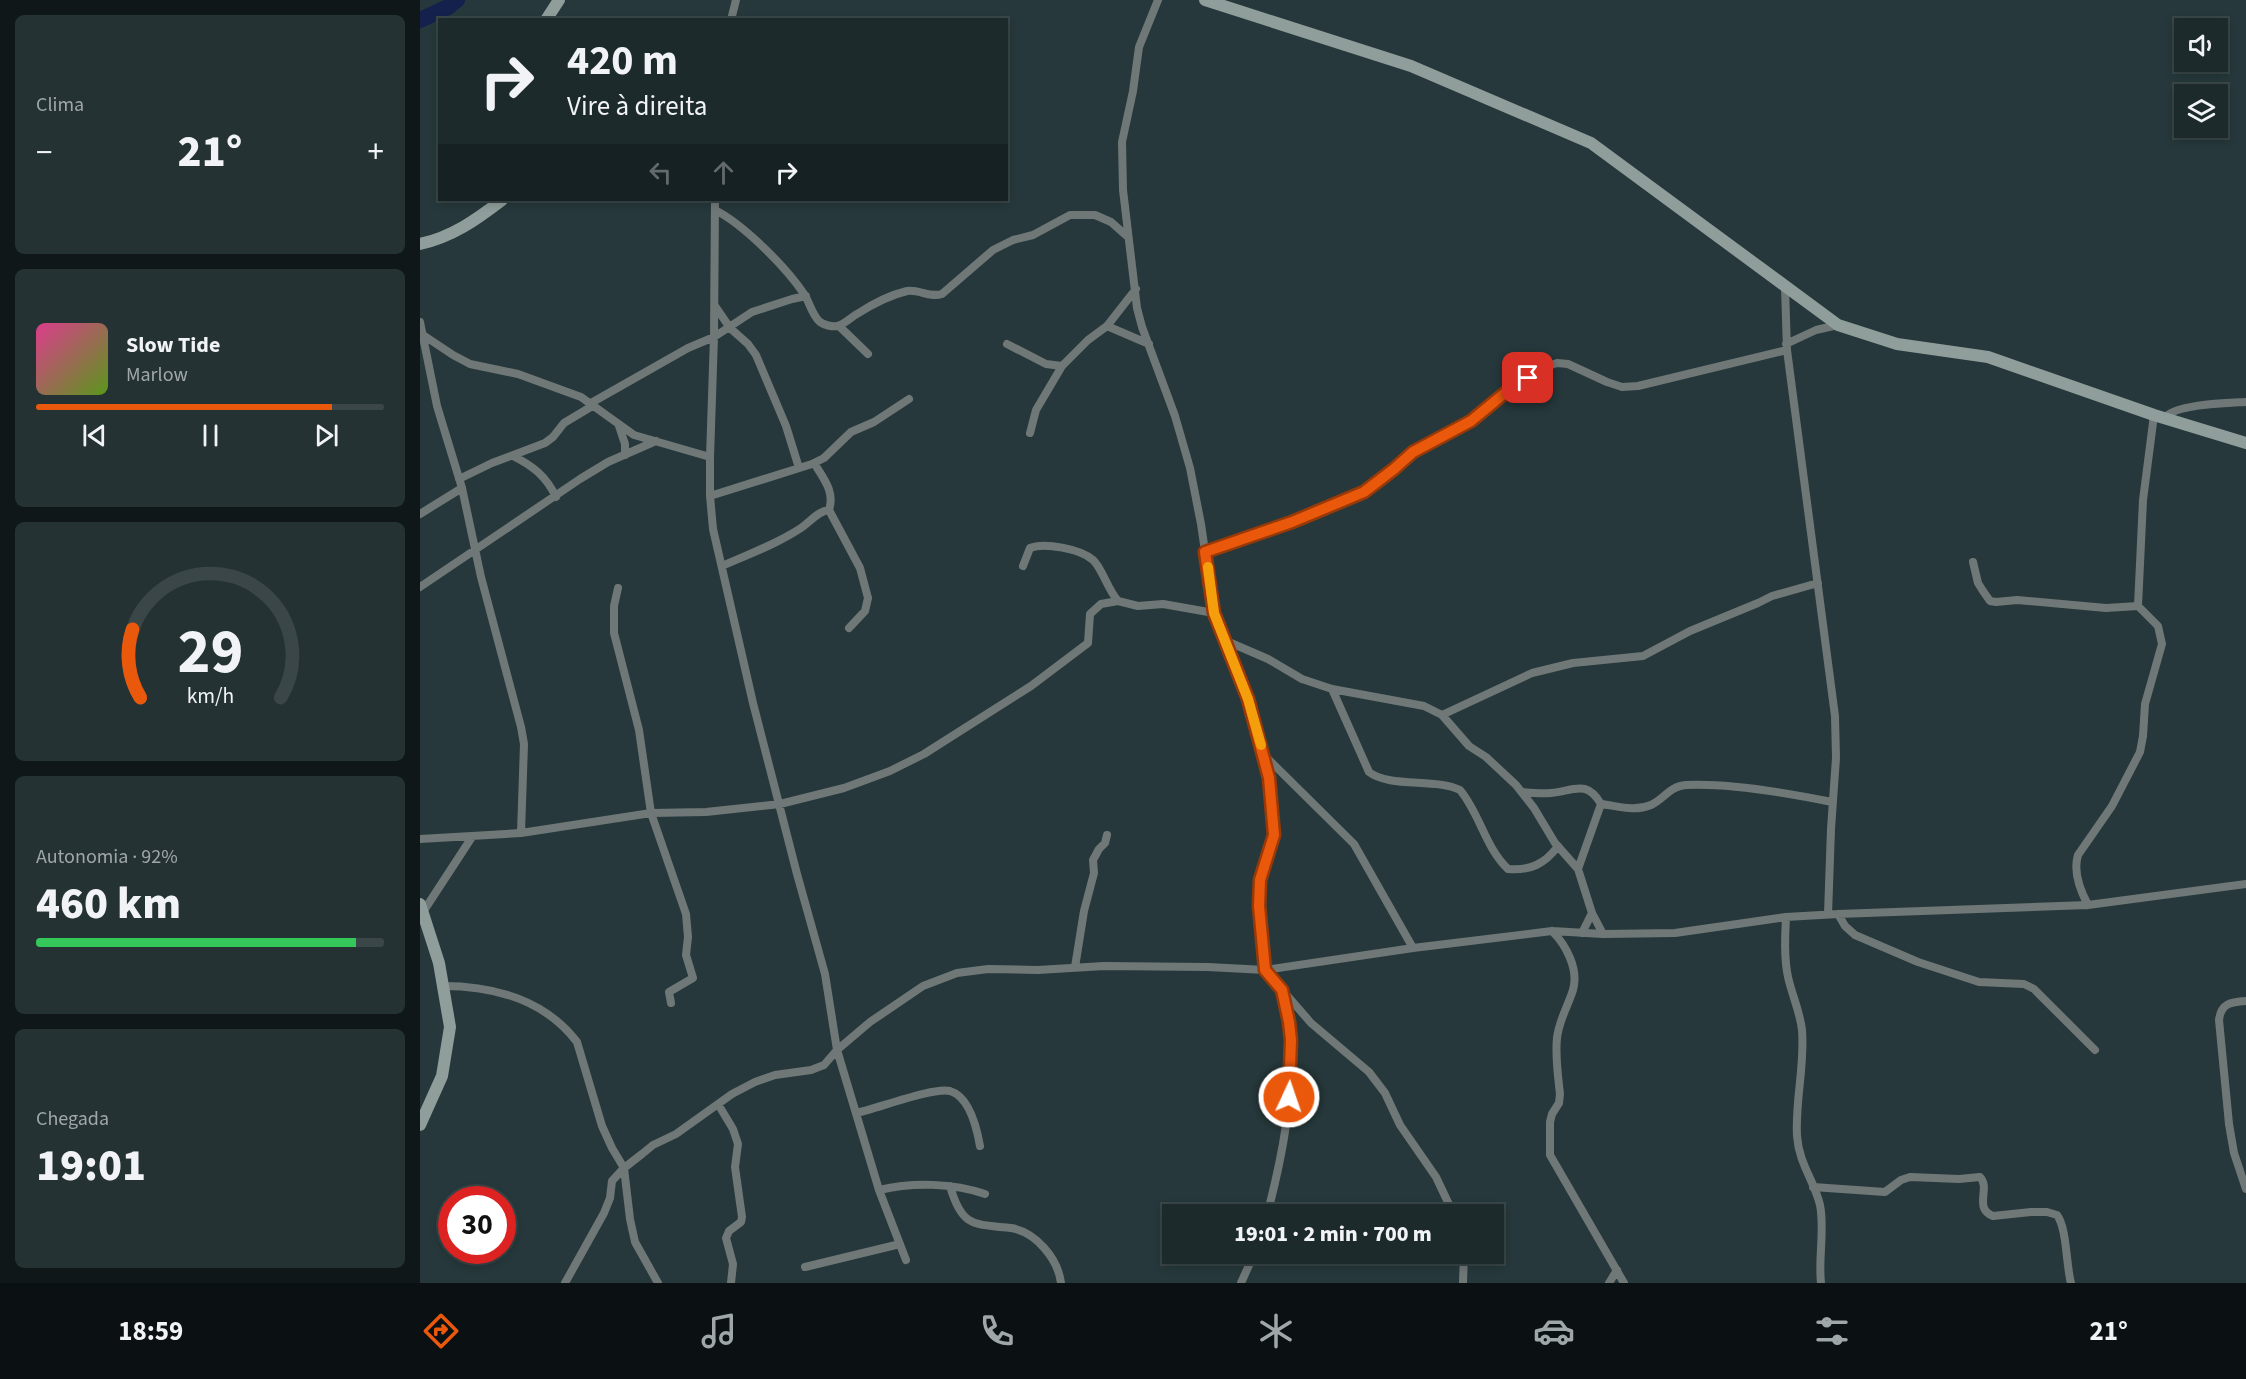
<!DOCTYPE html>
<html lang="pt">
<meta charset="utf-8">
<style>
:root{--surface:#1c2a2c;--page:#253234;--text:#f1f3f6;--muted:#a0a7a9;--line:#3a4648;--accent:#ea580c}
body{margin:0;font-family:"Source Sans 3",sans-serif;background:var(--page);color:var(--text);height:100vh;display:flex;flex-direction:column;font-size:22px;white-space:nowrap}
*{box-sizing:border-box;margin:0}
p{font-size:20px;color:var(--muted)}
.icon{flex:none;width:33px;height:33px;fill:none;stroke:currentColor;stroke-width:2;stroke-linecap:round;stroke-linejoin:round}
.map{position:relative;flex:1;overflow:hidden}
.drawer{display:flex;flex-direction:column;gap:15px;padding:15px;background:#0f1718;width:420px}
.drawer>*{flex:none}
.guide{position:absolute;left:18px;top:18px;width:570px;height:183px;border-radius:0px;box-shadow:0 3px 9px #0003,0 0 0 2px var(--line);background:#1c2a2c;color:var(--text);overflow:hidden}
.tools{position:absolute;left:1754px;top:18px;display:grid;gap:12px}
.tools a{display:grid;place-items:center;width:54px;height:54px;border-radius:0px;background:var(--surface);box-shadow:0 3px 9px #0003,0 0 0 2px var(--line);font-size:30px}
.speed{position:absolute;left:18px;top:1186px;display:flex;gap:12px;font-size:30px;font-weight:700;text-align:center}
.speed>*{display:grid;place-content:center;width:78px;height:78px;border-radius:50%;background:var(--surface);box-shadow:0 3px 9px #0003,0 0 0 2px var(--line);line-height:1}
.speed .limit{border:9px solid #d22;background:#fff;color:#111}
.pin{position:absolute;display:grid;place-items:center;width:51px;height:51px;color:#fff;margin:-26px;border-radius:12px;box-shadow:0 3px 9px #0006}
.me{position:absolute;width:66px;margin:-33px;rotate:3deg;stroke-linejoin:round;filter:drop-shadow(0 0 4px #0008)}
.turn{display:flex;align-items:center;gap:21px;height:126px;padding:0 30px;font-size:27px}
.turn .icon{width:78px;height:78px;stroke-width:2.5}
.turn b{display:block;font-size:42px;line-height:51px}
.lanes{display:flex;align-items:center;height:57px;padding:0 30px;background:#0003;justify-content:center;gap:30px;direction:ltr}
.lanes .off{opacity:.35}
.big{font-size:45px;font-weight:800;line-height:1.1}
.drawer .tile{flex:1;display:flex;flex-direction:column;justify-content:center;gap:9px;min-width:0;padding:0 21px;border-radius:9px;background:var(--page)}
.drawer .dial{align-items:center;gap:0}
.dial svg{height:156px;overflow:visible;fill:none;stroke:var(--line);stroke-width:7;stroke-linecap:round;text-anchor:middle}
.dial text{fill:var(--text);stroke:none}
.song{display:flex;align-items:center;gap:18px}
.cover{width:72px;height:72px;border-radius:9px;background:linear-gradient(135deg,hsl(330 70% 55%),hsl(90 70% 35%))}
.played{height:6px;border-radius:3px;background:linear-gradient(90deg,var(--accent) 85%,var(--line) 85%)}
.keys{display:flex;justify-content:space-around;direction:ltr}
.heat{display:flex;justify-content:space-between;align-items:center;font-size:33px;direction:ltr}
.charge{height:9px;border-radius:4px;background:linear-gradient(90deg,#34c759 92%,var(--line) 0)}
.trip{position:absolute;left:742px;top:1204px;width:342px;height:60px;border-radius:0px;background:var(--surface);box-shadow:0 3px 9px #0003,0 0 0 2px var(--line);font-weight:800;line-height:60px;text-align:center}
.menu{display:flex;height:96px;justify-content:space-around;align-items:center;background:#0b1112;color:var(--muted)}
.menu .icon{width:42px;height:42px}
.menu .current{color:var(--accent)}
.menu b{font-size:27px;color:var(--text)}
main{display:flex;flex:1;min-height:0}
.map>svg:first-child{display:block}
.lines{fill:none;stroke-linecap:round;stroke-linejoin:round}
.river{stroke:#13214c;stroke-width:16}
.street{stroke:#707877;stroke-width:8}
.secondary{stroke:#909e9b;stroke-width:12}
.route-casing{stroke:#983908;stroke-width:15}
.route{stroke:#ea580c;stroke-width:10}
.slow{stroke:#f59e0b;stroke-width:10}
</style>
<main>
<section class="drawer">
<div class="tile"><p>Clima</p>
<div class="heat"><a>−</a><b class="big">21°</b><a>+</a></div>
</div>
<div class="tile">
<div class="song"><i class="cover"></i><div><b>Slow Tide</b><p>Marlow</p></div></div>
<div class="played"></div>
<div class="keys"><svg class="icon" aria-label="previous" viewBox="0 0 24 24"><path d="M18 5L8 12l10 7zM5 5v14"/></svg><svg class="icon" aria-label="pause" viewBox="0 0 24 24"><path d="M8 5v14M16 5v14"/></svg><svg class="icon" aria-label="next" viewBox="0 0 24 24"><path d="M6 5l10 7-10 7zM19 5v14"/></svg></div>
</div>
<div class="tile dial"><svg viewBox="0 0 100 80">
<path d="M14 69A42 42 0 1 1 86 69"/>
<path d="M14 69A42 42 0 0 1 10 34" stroke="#ea580c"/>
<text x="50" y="56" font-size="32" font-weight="700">29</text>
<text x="50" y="72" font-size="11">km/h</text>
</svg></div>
<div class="tile"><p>Autonomia · 92%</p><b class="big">460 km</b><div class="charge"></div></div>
<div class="tile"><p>Chegada</p><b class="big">19:01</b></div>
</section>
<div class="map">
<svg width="1826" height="1283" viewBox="0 0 1826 1283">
<rect width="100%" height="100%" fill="#26383b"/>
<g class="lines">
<path class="river" d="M0 20 28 7 37 0"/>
<path class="street" d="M738 0 719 47 713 91 702 142 703 190 717 308 722 327 755 416 770 468 781 524 794 613 828 699 849 778 854 835 839 892 845 970 891 1023 949 1072 965 1093 980 1125 1016 1177 1034 1215
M311 20 316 0
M295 200 294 337 290 457V496L293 529 333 703 377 874 405 974 417 1050 459 1190 486 1260
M295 210C323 224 366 267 384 294 390 303 392 315 400 322 404 325 412 327 417 326 424 325 431 317 437 314 451 305 470 295 487 291 499 289 509 298 522 294L573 250 593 240 613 235 650 215H675L691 222 708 237
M1365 287 1367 350 1415 716 1416 758 1411 829 1408 914
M295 306 310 328 328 344 336 355 366 426 379 468
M0 322 17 406 42 488 61 577 101 727 104 744 101 833
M419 326 448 354
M687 326 729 344
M3 335 33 355 50 364 98 374 161 397 214 435 290 457
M587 344 626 364 642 366
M1366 344 1396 330 1418 325
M171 403 268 348 294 337 332 312 372 299 386 296
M1745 418C1753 404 1809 403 1826 402
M199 426 205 444V455
M610 433 616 410 642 366 668 340 687 326 716 289
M93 456C113 466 126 476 136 497
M394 463C404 479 415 492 409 510
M39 479 72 463 125 443 133 437 144 423 174 405
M290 496 392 464 404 458 431 432 454 422 489 399
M0 514 42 488
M785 552 872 522 944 492 974 469 992 452 1051 421 1091 388 1128 366 1137 363 1148 364 1187 382 1202 387 1218 386 1367 350
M1553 562 1558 583 1563 591 1570 601 1576 602 1597 600 1686 608 1718 606
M302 566C329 554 357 544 381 528 390 522 398 511 409 510L440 568 448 598 445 611 429 628
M603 566 610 548C624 542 661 549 673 560 682 568 688 590 698 601
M0 587 160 479 188 462 236 441
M198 588 194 606V633L219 730 231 813 266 914 268 937 266 955 273 978 249 992 251 1003
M804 640 848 659 882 679 912 689 1004 706 1022 715 1049 746 1066 757 1096 785 1114 808 1135 843 1158 869 1172 913 1183 934
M912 689 949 772C969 788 1016 778 1040 790 1060 814 1065 847 1088 869 1110 871 1125 864 1138 846
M1022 715 1112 673 1153 663 1223 656 1270 631 1338 603 1352 596 1398 583
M844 755 934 844 993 948
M1102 792C1112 793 1121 794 1131 793 1154 791 1166 779 1181 804 1198 806 1214 812 1231 805 1244 799 1250 786 1266 785 1311 783 1368 793 1412 802
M0 839 101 833 231 813 286 812 360 804 424 788 470 771 504 754 611 686 668 643 670 614 681 604 698 601 718 606 743 604 794 613
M1158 869 1181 804
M1668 905C1660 890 1653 871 1658 855L1692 806 1720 752 1723 736 1725 704 1742 644 1738 626 1718 606 1723 500 1734 415
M3 912 52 837
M1418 914 1425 926 1435 935 1498 962 1559 982 1604 984 1614 989 1675 1050
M1366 917C1365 937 1364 958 1368 977 1372 995 1380 1012 1382 1030 1385 1066 1375 1100 1377 1136 1379 1164 1394 1180 1400 1205 1405 1230 1398 1258 1401 1283
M1132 931C1146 945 1159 969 1153 990 1148 1006 1139 1020 1137 1038 1135 1056 1138 1076 1140 1094L1139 1103 1132 1114 1130 1122V1155L1204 1283
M1162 933 1172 913
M655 967 664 911 674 873 673 860 679 849 685 843 687 835
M23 986C74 986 125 1000 157 1042L182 1126 192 1148 204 1168 210 1219 215 1242 238 1283
M1826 1001C1811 1002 1801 1003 1799 1020L1809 1124 1814 1153 1826 1189
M298 1104 313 1129 318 1144 315 1167 322 1217 321 1222 309 1231 306 1238 313 1264 311 1283
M436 1113C456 1109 513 1087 530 1091 550 1097 557 1129 560 1146
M530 1186C542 1228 554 1224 591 1228 616 1232 638 1259 641 1283
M1393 1187 1465 1192 1481 1180 1490 1177 1539 1179 1560 1177C1571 1188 1553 1208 1573 1216L1611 1212H1627L1637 1215C1647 1228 1646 1265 1651 1283
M459 1190C493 1182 533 1183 565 1194
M847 1215C866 1143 880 1067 863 993
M385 1267 480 1244
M145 1283 184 1213 190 1198 192 1181 204 1168 222 1154 233 1145 256 1134 312 1094 335 1082 355 1075 391 1070 404 1065 417 1050 450 1022 503 986 537 973 568 969 618 970 684 966 788 967 845 970 993 948 1132 931 1183 934 1255 933 1366 917 1418 914 1668 905 1826 884
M821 1283 834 1254
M1043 1283 1044 1254
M1189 1283 1197 1270"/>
<path class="secondary" d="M785 0 991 66 1171 143 1418 325 1477 344 1568 357 1734 415 1826 443
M126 20 139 0
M0 244C32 237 56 220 82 200
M0 904 19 963 30 1027 22 1076 0 1125"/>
</g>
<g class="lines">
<defs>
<path id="route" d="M869 1097 871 1040 869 1022 862 990 845 970 839 906 840 880 854 835 849 778 828 699 794 613 785 552 872 522 944 492 974 469 993 452 1051 421 1091 388 1108 378"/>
</defs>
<use href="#route" class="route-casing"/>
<use href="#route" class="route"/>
<path class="slow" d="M788 567 794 613 828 699 841 745"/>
</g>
</svg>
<div class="tools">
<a><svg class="icon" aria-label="sound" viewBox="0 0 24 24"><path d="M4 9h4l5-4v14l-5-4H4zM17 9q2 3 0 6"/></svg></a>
<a><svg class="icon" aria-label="layers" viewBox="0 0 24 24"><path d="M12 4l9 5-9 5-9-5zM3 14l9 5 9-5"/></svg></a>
</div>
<div class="speed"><div class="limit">30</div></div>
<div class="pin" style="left:1108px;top:378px;background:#d93025"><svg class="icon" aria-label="arrive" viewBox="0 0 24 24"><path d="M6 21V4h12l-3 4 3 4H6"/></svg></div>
<svg class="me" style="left:869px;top:1097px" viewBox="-20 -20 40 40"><circle r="17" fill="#ea580c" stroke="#fff" stroke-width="3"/><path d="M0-11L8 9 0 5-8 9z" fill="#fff"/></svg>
<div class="trip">19:01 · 2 min · 700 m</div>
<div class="guide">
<div class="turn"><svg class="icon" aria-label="right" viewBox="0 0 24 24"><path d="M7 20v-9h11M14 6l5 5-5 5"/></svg><div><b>420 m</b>Vire à direita</div></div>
<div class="lanes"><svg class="icon off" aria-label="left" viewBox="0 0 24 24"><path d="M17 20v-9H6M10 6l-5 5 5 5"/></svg><svg class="icon off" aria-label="ahead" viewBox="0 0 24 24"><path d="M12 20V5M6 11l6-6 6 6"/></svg><svg class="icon" aria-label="right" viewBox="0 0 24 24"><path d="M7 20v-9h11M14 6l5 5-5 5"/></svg></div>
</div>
</div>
</main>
<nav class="menu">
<b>18:59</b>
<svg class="icon current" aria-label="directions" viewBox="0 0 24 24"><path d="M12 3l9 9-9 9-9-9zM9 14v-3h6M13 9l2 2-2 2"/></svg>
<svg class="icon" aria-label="music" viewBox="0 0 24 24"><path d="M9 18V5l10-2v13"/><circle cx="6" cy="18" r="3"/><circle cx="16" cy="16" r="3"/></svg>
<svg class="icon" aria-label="phone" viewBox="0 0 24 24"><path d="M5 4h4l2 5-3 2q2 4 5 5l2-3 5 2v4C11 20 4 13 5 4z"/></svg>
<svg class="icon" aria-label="climate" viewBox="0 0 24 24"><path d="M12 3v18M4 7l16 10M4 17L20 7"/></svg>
<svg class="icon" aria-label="car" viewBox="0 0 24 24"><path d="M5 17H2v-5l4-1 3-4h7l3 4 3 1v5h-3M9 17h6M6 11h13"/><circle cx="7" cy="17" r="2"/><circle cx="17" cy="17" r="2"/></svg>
<svg class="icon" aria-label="filters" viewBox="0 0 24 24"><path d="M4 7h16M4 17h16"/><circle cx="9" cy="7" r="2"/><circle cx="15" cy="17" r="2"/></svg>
<b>21°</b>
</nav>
